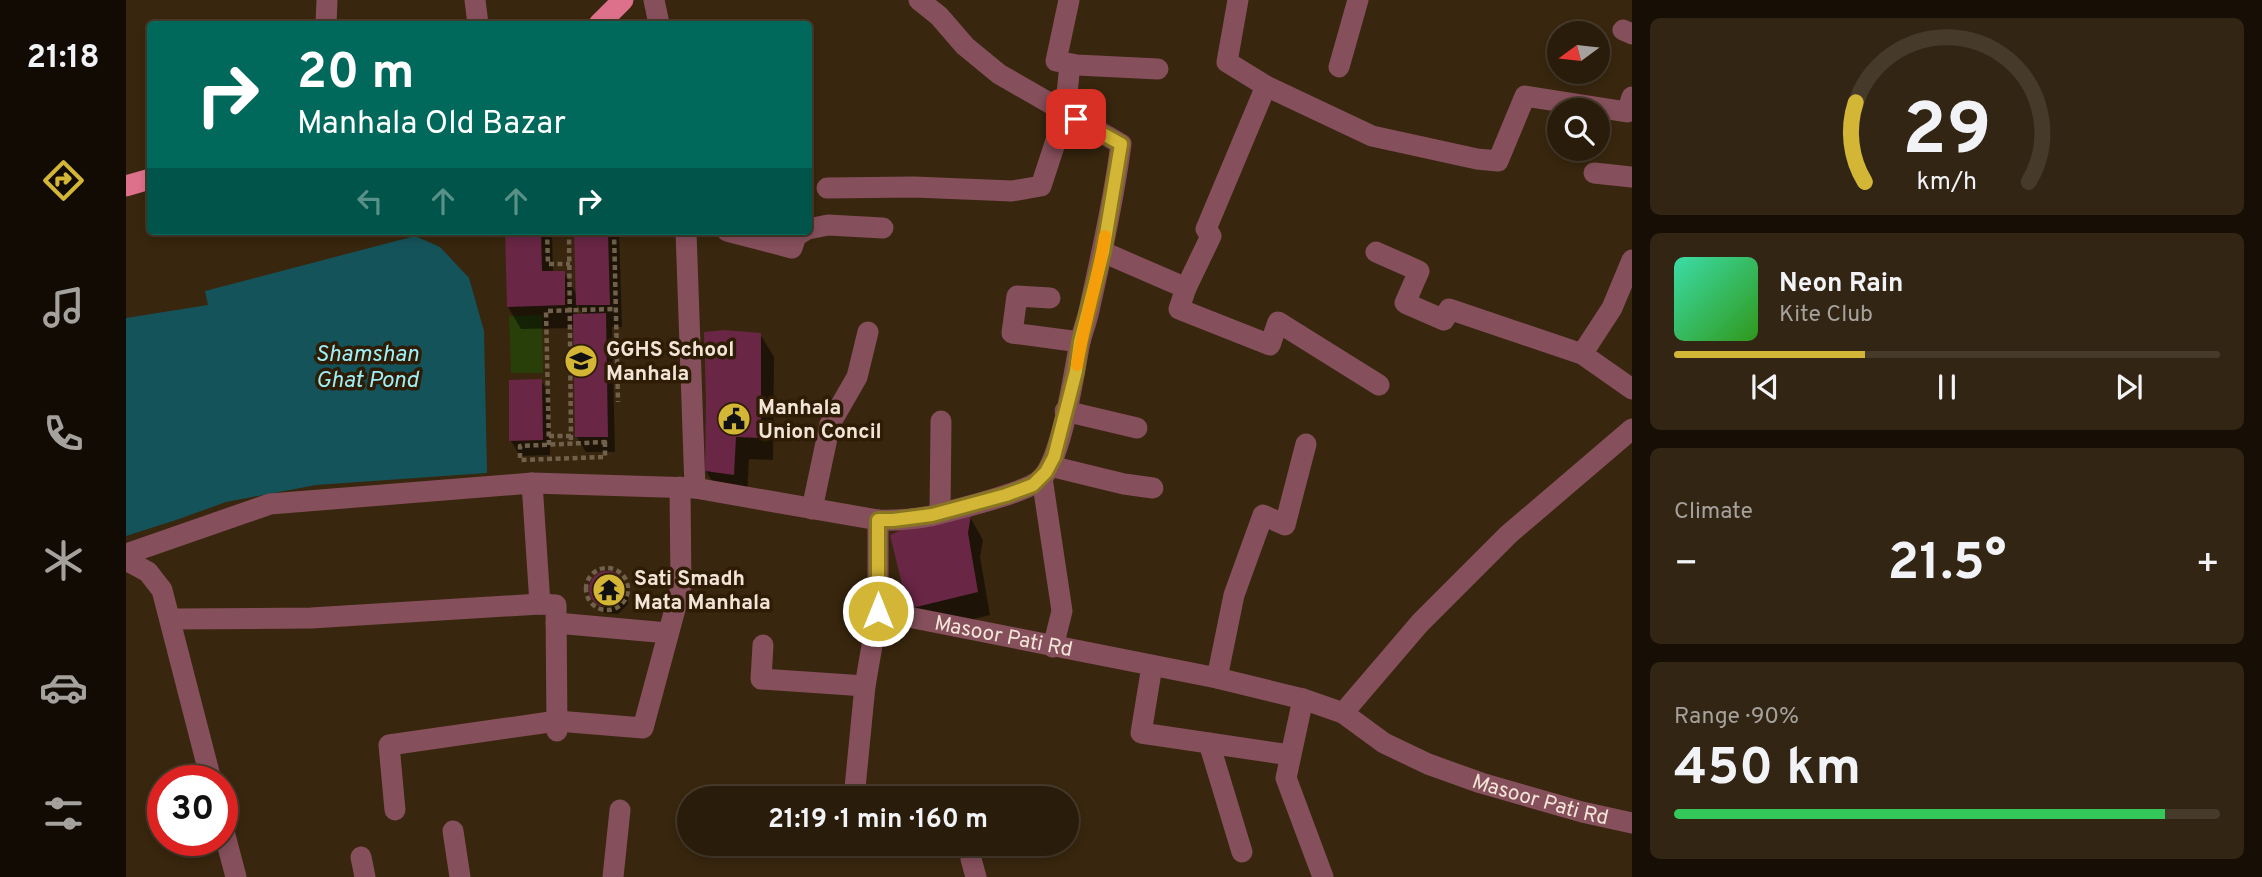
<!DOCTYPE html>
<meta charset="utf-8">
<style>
:root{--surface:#2a1c0a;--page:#322513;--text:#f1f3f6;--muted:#a5a19c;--line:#463a2b;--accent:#d3b635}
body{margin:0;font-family:Overpass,sans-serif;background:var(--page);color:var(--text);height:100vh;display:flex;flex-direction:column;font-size:26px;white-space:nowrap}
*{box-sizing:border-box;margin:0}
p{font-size:23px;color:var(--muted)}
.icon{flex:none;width:38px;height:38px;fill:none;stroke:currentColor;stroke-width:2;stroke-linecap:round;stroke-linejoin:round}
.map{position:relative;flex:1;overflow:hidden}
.details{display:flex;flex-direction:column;gap:18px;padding:18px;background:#170f06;width:630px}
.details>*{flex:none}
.guide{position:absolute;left:21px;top:21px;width:665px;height:214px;border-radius:7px;box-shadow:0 4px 10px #0003,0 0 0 2px var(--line);background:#00695c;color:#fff;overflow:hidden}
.needle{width:46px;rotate:255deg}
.buttons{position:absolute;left:1421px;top:21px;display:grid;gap:14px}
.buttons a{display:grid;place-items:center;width:63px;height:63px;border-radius:50%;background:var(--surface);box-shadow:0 4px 10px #0003,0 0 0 2px var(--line);font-size:35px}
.speed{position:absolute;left:21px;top:765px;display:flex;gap:14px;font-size:35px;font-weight:700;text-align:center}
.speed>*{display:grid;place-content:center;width:91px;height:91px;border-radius:50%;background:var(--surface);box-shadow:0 4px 10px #0003,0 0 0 2px var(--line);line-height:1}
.speed .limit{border:10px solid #d22;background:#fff;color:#111}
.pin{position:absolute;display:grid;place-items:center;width:60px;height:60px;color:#fff;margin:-30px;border-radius:14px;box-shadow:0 4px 10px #0006}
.me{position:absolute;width:77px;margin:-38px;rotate:0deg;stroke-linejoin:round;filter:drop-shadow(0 0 5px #0008)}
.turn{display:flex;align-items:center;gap:24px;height:147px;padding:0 35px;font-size:32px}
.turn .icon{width:91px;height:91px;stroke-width:2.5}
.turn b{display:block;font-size:49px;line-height:60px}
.lanes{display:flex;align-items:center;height:66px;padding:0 35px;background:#0003;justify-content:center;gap:35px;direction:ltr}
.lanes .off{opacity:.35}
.big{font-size:52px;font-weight:700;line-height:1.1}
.details .widget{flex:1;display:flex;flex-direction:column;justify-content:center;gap:10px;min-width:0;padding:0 24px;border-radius:10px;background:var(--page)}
.details .dial{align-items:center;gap:0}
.dial svg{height:182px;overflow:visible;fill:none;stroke:var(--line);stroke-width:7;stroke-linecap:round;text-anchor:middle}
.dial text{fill:var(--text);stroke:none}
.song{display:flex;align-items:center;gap:21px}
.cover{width:84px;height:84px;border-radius:10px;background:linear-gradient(135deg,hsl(160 70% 55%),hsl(110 70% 35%))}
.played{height:7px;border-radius:4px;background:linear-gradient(90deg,var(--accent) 35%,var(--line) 35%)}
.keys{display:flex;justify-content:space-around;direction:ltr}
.heat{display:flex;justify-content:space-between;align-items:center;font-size:38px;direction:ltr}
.charge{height:10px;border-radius:5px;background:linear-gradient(90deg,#34c759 90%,var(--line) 0)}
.trip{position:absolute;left:551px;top:786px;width:402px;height:70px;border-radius:35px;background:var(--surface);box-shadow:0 4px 10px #0003,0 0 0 2px var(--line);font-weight:700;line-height:70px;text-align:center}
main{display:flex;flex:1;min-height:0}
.tab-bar{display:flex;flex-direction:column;width:126px;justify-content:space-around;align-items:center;background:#110b04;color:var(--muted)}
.tab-bar .icon{width:49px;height:49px}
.tab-bar .selected{color:var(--accent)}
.tab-bar b{font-size:32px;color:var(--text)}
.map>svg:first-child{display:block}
.green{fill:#283f0a}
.water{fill:#15535a}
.shadow{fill:#0007;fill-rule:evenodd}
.building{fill:#692645}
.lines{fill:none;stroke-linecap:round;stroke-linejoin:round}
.path{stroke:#71614c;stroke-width:4.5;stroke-dasharray:5 3.5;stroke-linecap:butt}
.minor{stroke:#854f5b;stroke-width:21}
.major{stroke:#dd708a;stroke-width:21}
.route-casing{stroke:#897622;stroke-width:18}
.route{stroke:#d3b635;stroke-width:12}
.slow{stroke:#f59e0b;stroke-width:12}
.labels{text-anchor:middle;stroke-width:7;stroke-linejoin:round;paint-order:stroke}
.poi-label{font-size:21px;font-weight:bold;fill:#f2e5d7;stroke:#2e1c05;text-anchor:start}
.street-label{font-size:21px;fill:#f2e5d7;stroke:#2e1c05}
.water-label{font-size:23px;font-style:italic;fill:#9eeff8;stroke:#2e1c05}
</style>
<main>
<nav class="tab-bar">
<b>21:18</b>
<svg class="icon selected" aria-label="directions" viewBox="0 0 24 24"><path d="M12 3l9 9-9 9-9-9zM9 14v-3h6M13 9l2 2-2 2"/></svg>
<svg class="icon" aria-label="music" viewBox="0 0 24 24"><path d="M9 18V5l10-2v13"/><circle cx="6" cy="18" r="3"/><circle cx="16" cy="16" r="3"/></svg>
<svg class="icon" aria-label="phone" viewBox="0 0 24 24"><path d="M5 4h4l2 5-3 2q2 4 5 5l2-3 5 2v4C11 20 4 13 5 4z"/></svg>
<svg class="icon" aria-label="climate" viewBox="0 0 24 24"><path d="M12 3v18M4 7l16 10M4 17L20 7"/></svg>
<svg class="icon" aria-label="car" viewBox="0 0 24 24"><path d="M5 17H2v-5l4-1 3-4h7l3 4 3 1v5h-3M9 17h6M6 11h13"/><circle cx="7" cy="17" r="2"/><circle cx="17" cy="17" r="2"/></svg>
<svg class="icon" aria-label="filters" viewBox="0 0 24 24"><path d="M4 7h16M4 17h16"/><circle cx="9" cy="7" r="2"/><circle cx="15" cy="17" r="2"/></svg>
</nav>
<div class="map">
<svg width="1506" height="877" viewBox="0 0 1506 877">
<rect width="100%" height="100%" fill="#38260e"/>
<path class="green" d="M416 315 417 373H385L383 316Z"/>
<path class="water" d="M289 236 314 247 343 278 358 331 361 473 190 485 100 502 50 520 0 536V318L82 305 79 291Z"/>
<path class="shadow" d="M381 231H426L427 272 438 273 451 295 449 231H493L496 327H486L489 452H460L451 437 449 328 395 329 382 307ZM451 304 458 316H451Z
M634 334 648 357 647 460 623 459 621 497 594 494 580 471Z
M415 380 424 396V455L394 456 385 441Z
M844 517 857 540 854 557 864 615 797 631 783 609Z
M476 573H487L497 581 501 589 502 604 492 614 479 613 465 594 466 581Z"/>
<path class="building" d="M379 231H415L416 271H439V305L381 307Z
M448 231H482L484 305H450Z
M480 313 482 437H449L447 314Z
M598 330 635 333V438L610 437 608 475 579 471 580 401 578 332Z
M416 379 417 440 383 441V380Z
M845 515 842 533 852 592 782 609 764 535 782 527Z
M463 589a18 18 0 1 1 36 0a18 18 0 1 1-36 0Z"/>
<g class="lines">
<path class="path" d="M421 231 422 264H444
M443 231 445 444
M488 231 492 402
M423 436H445
M479 442V457L394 460V446Z
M423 445 420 311 489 309
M460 589a21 21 0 1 1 42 0a21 21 0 1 1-42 0Z"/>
<g class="minor">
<path d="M349 0 352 24"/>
<path d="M528 0 533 24"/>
<path d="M943 0 930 61 951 65 1032 69"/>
<path d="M1112 0 1101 62 1140 86 1246 136 1351 159 1372 161 1399 96 1501 112 1506 97"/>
<path d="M200 24 201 0"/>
<path d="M1497 30 1506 34"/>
<path d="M1213 67 1232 0"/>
<path d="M1468 173 1506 177"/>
<path d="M701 188 788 187 886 191 915 186 939 113 944 64"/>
<path d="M682 229 702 225 757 228"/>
<path id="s1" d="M560 231 569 488 752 520V611L1091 678 1177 699 1217 713 1258 743 1302 764 1355 783 1456 812 1506 823"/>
<path d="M601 231 666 248 670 236 678 231"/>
<path d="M977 252 1060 288 1053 309 1144 345 1152 322 1253 385"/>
<path d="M1250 252 1293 271 1279 303 1318 320 1323 309 1456 354 1506 389"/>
<path d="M1060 288 1085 236 1080 229 1140 86"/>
<path d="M924 298 891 296 886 333 954 342"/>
<path d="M1456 354 1486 308 1506 260"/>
<path d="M939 411 1011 428"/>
<path d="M924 466 998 484 1027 488"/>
<path d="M916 478 936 611 927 647"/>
<path d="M406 483 414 604"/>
<path d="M686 509 704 424 731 377 742 332"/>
<path d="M814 513 815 421"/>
<path d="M752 520C769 521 788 519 805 516 827 510 901 493 915 479 936 459 948 372 954 342 957 330 962 318 964 306 976 253 988 198 995 144L873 74 839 46 813 16 793 0"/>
<path d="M0 554 144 504 406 483 569 488"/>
<path d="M0 560 22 572 36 590 85 780"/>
<path d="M45 619 185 618 414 604 430 605 431 731"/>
<path d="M430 623 542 633"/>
<path d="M637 645 635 679 739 686"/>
<path d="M1026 666 1015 733 1164 755"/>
<path d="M1091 678 1108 595 1137 515 1159 525 1180 444"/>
<path d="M1177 699 1160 778 1197 877"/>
<path d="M1217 713 1294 623 1383 534 1506 429"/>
<path d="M1083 743 1116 852"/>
<path d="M728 798 739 686 752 611"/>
<path d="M269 810 263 745 431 721 517 728 555 587 554 487"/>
<path d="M96 824 110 877"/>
<path d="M327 831 334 877"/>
<path d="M845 844V859L850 877"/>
<path d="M235 857 239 877"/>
<path d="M487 877 494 810"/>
</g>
<path class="major" d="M473 24 497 0
M0 186 24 179"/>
</g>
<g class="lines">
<defs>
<path id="route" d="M752 611V520H767L806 515 880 495 907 485 920 472 928 457 950 371 954 342 977 252 995 144 950 119"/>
</defs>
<use href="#route" class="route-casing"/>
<use href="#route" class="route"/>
<path class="slow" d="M951 365C958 322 972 280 979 236"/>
</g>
<defs>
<symbol id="school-disc" viewBox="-11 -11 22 22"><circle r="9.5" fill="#d3b635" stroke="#2e1c05"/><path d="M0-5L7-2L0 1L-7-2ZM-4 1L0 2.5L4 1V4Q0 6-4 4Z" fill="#111"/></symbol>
<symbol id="civic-disc" viewBox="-11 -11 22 22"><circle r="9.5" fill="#d3b635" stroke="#2e1c05"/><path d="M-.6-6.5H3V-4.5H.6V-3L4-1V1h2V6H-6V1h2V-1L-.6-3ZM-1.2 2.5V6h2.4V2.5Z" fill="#111"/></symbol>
<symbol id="temple-disc" viewBox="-11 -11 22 22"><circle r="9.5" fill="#d3b635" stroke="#2e1c05"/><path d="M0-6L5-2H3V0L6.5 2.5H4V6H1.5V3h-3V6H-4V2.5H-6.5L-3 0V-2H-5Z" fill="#111"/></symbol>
</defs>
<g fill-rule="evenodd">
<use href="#school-disc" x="436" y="342" width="38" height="38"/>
<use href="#civic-disc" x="589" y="400" width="38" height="38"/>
<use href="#temple-disc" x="464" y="571" width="38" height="38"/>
</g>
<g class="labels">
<g class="poi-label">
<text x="480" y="356">GGHS School<tspan x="480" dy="24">Manhala</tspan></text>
<text x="632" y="414">Manhala<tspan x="632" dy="24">Union Concil</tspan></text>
<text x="508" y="585">Sati Smadh<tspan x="508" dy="24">Mata Manhala</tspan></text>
</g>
<g class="street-label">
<text dy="7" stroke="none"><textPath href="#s1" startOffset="662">Masoor Pati Rd</textPath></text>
<text dy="7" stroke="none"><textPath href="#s1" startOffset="1228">Masoor Pati Rd</textPath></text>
</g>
<g class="water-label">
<text x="241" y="361">Shamshan<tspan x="241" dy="26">Ghat Pond</tspan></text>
</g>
</g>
</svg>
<div class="buttons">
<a><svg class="needle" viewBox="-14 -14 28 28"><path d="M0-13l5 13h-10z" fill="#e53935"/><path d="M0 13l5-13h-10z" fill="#a5a19c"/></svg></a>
<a><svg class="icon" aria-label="search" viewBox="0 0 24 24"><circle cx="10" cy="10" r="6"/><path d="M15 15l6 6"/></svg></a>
</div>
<div class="speed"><div class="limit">30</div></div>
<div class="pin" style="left:950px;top:119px;background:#d93025"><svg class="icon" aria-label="arrive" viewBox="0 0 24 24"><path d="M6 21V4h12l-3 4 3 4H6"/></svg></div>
<svg class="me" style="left:752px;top:611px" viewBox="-20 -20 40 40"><circle r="17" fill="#d3b635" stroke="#fff" stroke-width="3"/><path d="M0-11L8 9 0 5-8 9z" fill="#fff"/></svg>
<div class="trip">21:19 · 1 min · 160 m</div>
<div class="guide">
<div class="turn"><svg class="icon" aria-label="right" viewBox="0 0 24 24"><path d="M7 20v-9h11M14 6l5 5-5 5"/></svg><div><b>20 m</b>Manhala Old Bazar</div></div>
<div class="lanes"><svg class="icon off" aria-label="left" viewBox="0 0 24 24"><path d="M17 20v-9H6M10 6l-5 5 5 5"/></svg><svg class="icon off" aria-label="ahead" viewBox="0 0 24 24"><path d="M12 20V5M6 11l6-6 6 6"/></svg><svg class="icon off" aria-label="ahead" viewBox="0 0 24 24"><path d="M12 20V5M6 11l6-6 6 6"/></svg><svg class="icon" aria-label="right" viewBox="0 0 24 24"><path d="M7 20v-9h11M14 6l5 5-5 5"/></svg></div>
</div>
</div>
<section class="details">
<div class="widget dial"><svg viewBox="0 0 100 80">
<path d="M14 69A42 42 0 1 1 86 69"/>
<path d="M14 69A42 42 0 0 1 10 34" stroke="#d3b635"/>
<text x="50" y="56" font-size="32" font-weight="700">29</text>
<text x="50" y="72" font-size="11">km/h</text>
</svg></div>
<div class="widget">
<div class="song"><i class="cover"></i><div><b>Neon Rain</b><p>Kite Club</p></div></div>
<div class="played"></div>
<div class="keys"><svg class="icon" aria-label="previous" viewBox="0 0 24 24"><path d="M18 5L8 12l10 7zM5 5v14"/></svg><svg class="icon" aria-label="pause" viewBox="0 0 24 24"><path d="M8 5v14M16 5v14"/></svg><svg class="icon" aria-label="next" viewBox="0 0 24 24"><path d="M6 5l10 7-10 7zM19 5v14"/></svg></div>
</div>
<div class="widget"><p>Climate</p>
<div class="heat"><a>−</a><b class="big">21.5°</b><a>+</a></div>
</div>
<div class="widget"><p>Range · 90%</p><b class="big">450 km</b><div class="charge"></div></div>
</section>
</main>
